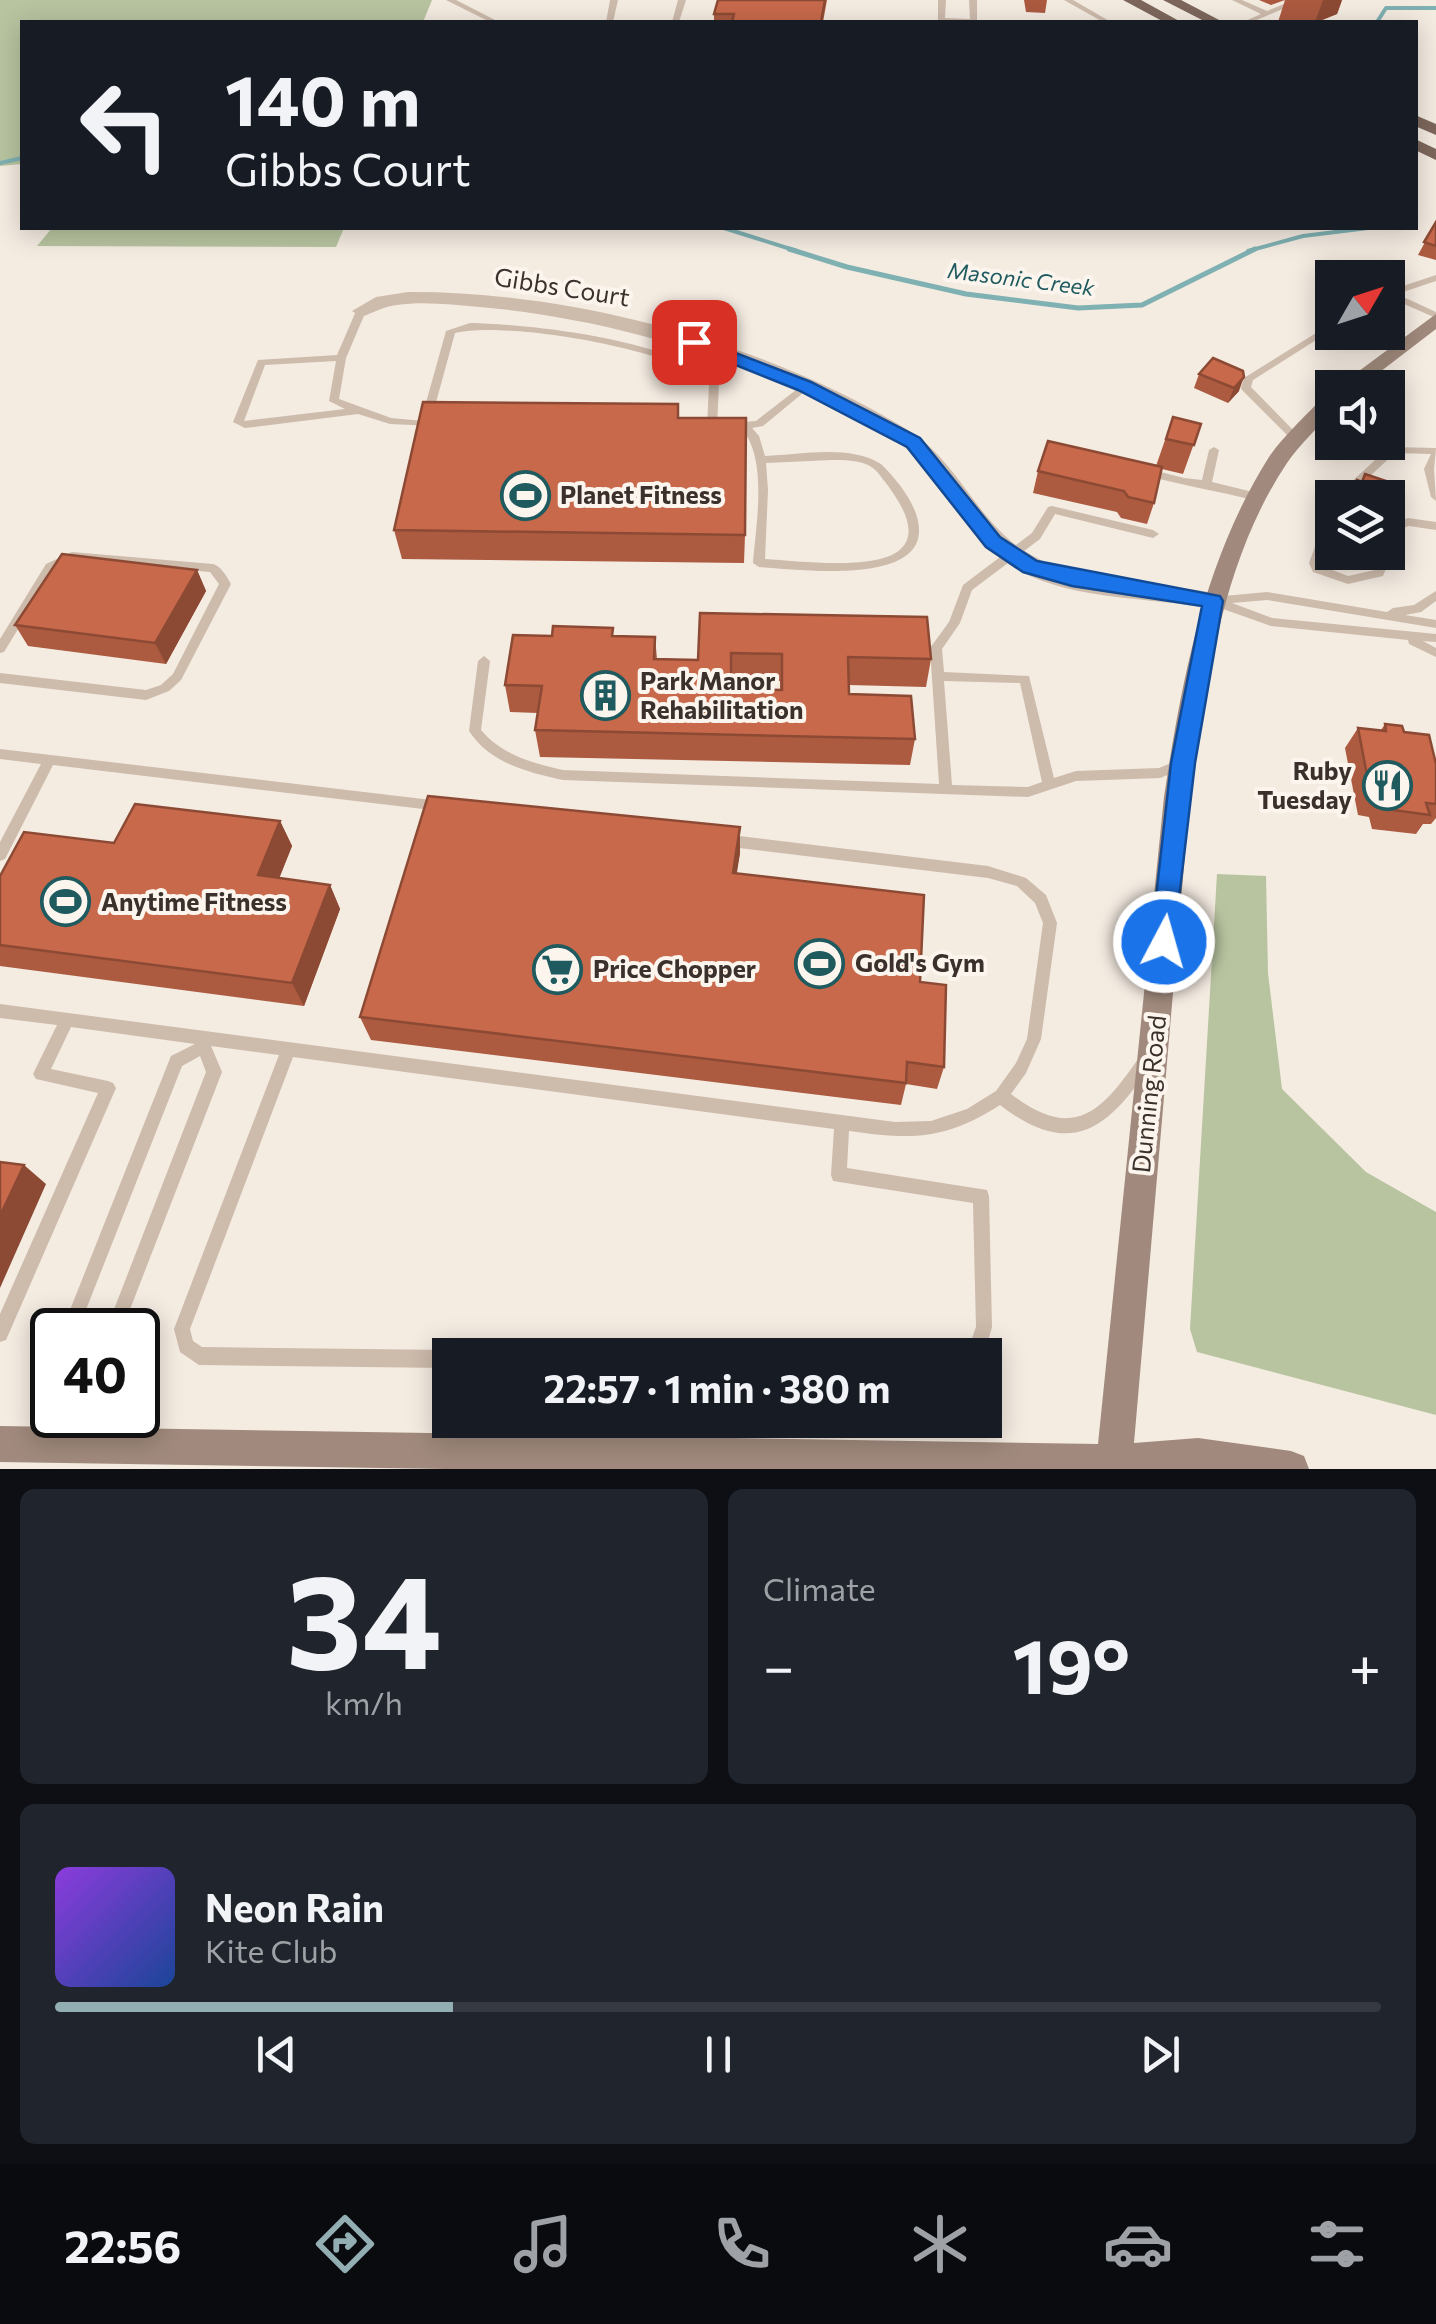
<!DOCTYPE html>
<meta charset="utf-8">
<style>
:root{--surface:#171b24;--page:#20242c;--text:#f1f3f6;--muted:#9ea1a6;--line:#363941;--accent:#92aeb2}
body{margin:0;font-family:Commissioner,sans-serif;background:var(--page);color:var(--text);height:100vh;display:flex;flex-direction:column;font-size:38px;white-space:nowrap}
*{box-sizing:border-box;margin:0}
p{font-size:32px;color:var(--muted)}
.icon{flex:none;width:55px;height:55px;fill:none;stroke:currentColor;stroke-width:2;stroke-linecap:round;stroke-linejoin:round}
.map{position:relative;height:1469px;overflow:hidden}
.panel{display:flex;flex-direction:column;gap:20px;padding:20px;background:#0d0f14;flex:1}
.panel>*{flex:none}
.hud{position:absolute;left:20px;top:20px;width:1398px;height:210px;border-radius:0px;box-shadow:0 5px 25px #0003;background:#171b24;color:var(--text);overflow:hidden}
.needle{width:65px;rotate:51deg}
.buttons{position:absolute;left:1315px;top:260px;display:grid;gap:20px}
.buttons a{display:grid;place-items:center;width:90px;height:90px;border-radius:0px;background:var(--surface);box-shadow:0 5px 25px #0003;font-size:50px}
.speed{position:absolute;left:30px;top:1308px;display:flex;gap:20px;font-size:50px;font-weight:700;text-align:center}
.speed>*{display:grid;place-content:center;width:130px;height:130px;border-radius:50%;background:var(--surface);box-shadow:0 5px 25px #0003;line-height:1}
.speed .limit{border:5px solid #111;border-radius:15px;background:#fff;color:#111}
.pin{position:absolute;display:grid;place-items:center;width:85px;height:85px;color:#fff;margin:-42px;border-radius:20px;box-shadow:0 5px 15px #0006}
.me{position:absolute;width:110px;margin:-55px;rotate:6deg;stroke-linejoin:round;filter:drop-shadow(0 0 8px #0008)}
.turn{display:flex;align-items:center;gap:35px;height:210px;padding:0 40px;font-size:45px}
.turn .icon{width:130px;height:130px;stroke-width:2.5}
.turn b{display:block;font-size:70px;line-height:85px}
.big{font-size:75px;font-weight:700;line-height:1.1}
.panel .tile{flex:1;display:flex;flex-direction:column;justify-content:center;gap:15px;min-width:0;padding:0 35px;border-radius:15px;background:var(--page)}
.panel .dial{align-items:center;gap:0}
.dial b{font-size:130px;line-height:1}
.song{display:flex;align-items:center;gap:30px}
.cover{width:120px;height:120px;border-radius:15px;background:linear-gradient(135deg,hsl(270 70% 55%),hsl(220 70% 35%))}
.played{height:10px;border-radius:5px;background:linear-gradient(90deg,var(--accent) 30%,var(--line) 30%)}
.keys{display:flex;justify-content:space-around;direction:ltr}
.heat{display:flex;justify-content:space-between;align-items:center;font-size:55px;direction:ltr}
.panel .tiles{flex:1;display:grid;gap:20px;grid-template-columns:1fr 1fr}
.tile:last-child{grid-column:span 2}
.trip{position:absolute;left:432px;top:1338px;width:570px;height:100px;border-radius:0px;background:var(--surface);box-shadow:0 5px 25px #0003;font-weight:700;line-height:100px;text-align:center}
.tab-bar{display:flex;height:160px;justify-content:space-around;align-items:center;background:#090b0e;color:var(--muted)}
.tab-bar .icon{width:70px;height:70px}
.tab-bar .selected{color:var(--accent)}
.tab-bar b{font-size:45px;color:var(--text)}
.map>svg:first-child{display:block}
.green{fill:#b8c4a0}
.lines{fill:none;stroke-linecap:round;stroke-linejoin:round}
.stream-far1{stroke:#7fb0b2;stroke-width:4}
.stream{stroke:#7fb0b2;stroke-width:5}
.lane{fill:#cdbbac;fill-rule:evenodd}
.street{fill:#cdbbac;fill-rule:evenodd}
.secondary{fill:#a18a7d;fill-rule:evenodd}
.primary{fill:#7d675c;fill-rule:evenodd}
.wall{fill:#ac5a40;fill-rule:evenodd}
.shaded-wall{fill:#8c4a34}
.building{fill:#c8694b;stroke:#8c4a34;stroke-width:2.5;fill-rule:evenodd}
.route{fill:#1a73e8;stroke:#114b97;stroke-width:2.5}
.labels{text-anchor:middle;stroke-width:8;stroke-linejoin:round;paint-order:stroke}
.far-water-label{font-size:22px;font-style:italic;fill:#1f5a5e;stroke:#fbf5ee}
.street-label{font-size:25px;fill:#3b302b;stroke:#fbf5ee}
.poi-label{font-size:25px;font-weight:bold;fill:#3b302b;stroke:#fbf5ee;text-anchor:start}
</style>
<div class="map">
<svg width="1436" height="1469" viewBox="0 0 1436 1469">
<rect width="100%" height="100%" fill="#f4ebe1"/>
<path class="green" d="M0 0H432L423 22H22V164L0 166Z
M52 228H344L336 247 37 246Z
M1217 874 1266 876 1268 973 1282 1089 1366 1172 1436 1212V1415L1197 1352 1190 1329Z"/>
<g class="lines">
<path class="stream-far1" d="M1377 22 1386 8H1436
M0 163 22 158
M724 228 797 251
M1248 251 1303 236 1368 228"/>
<path class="stream" d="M789 249 847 267 966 294 1078 308 1142 305 1255 249"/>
<path class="lane" d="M446 0H456L499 22H490Z
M610 0H618L613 22H606Z
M678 0H686L679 22H672Z
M938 0H946L945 18 970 19 969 0H977V20L988 22H938Z
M1064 0H1073L1111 22H1103Z
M1232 0H1242L1267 11 1294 0H1304L1252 22H1243L1261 14Z
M1436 275V281L1397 294 1436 312V318L1388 297V291Z
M361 308 366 311 346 358 339 399 391 418 435 422V426L390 424 358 414 245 428 233 422 258 360 337 355 356 311ZM336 361 329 401 345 409 244 421 265 365Z
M470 323C531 324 677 340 719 384L717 426 712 429 707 426 709 385C705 381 702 377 697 375 655 347 504 321 455 333L432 417 431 419H423L422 417 446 331Z
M1332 323V330L1253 380 1251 387 1299 436 1298 438H1290L1242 390 1241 388 1244 378Z
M805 383 810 386 809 388 763 426 752 428 759 436 765 456C801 455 848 444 881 464 897 480 919 506 919 530 920 586 794 569 759 567L753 563C756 524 768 460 742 429H731L726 426 731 423 756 421ZM831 460C844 460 859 460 870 466 877 470 881 477 886 483 899 501 923 534 897 552 871 570 797 561 765 559L768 490 766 463Z
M1214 447 1219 450 1212 482 1261 494 1262 497 1261 500 1257 501C1218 491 1180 485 1141 474L1140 472 1145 468 1184 478 1202 480 1209 450Z
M1392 447 1436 448 1434 469 1436 501 1431 497 1424 469 1431 454 1395 453 1346 498H1334L1388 448Z
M1052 506 1153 530 1159 534 1153 538 1055 514 1040 539 972 590 960 623 942 649 944 672 1029 676 1054 778 1076 771 1159 768 1181 759 1185 760 1187 764 1185 768 1160 778 1076 781 1028 797 563 780C527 772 490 763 469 731L478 661 484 656 490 661 481 730C502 755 532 763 563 770L939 784 930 648 949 622 963 585 1032 533 1048 507ZM944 681 1020 683 1042 782 1028 787 952 785Z
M1332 510V528L1321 563 1322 566 1348 576 1375 570 1382 552H1388V540L1395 523 1408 518 1436 522V530L1409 526 1403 528 1383 576 1348 584 1313 572 1309 563 1327 514Z
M72 552 213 564C221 566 227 577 231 584L181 680 169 691 146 700 0 683V673L146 690 161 685 173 674 219 584 210 572 73 560 54 570 4 652 0 653V639L46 564Z
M1436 591V601L1421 612 1405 615 1436 620V628L1267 600 1232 603 1272 618 1436 634V642L1423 641 1436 648V657L1409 644 1408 640 1271 626 1209 604 1207 601 1213 597 1267 592 1387 612 1393 608 1414 605Z
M0 749 440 801 445 802 447 806 445 810 440 811 53 765 5 859 0 861V842L41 764 0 759Z
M723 834 988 866 1026 878 1046 895 1057 923 1041 1039 1026 1073 1011 1094C1073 1141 1100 1114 1138 1059L1143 1057 1148 1059 1150 1064 1148 1069C1105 1133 1068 1157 1000 1105 945 1140 913 1140 849 1131L847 1168 987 1190 989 1196 992 1327 984 1355H966L976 1327 973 1203 833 1181 831 1175 834 1129 293 1057 190 1329 193 1341 202 1347 450 1350 457 1355H450V1368L199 1365 180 1352 174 1329 279 1055 211 1046 222 1072 122 1330H106L206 1072 200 1056 182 1066 78 1330H62L171 1056 195 1044 71 1027 51 1069 108 1081 113 1083 116 1088 6 1340 0 1342V1314L98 1093 36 1079 33 1074 57 1025 0 1018V1004L895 1122 931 1121 967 1109 996 1091 1016 1063 1027 1039 1043 923 1035 903 1017 886 988 878 723 846 718 844 716 840 718 836Z
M52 1406V1415H62L48 1446 42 1449 36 1446 33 1440 47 1409Z"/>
<path class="street" d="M408 292C572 291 767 343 908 430 948 455 967 497 999 530 1053 587 1142 579 1213 593L1225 601 1213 609C1152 597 1076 601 1020 571 967 542 949 479 902 445 874 424 839 409 808 395 704 348 594 317 480 307 453 305 424 301 397 305 384 306 373 313 361 317L352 311 376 297Z"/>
<path class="secondary" d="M1436 314V329L1359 388H1336Z
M1332 393V411C1318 428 1300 444 1287 463 1222 560 1206 684 1190 797L1134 1443 1198 1438 1291 1451 1304 1456 1309 1469H445L0 1462V1426L1098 1444 1164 797C1182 679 1204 560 1269 457 1284 435 1307 415 1325 395Z"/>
<path class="primary" d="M1123 0H1141L1181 22H1164Z
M1163 0H1181L1223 22H1206Z
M1415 115 1436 124V135L1415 126Z
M1415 139 1436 149V160L1415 150Z"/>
</g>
<path class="wall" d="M718 0H827L823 22H714V14Z
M1024 0H1047L1045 13 1026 12Z
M1259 0H1342L1337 14 1318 22H1278L1285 0 1271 5Z
M1436 222V260L1418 255Z
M1213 358 1239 391 1228 403 1194 388 1199 374Z
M678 404 679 418 745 535 744 563 402 559 394 530Z
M1173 417 1201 424 1183 474 1162 469 1154 503 1147 524 1121 518 1117 512 1033 493 1038 471 1156 466Z
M1334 552H1373L1367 564Z
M197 570 206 591 166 664 28 646 15 625Z
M700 613 931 659 926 687 849 685V694L915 739 910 765 540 757 535 730 538 713 510 712 505 685 552 636 655 637 657 659 698 660ZM731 680 780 681V690L731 689Z
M1385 724 1404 732 1436 764V818L1431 824H1423L1416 834 1372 829 1369 817 1358 815 1345 748 1358 728 1381 730Z
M280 821 292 846 279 878 330 885 340 909 304 1006 0 966V876L114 843Z
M740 827V853L736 874 920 982 944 1067 937 1089 906 1084 901 1105 371 1040 360 1017Z"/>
<path class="shaded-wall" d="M1323 0H1342L1337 14 1315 22Z
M1244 377 1239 391 1228 403 1234 388Z
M197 570 206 591 166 664 155 643Z
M280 821 292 846 271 899 258 875Z
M740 827V853L733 898V873Z
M330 885 340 909 304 1006 292 983Z
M24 1165 46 1184 0 1288V1216Z"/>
<path class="building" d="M718 0H825L821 22H732L734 14H714Z
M1436 222V246L1424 242Z
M1213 358 1243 371 1244 377 1234 388 1199 374Z
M423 402 678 404V418H746L745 535 394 530Z
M1173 417 1201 424 1194 445 1166 439Z
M1048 441 1162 467 1154 503 1128 497 1124 491 1038 471Z
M1365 474 1398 485 1388 516V498H1351L1357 480 1362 482Z
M62 554 197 570 155 643 15 625Z
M700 613 927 617 931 659 848 657 849 694 911 696 915 739 535 730 542 686 505 685 513 635 552 636 553 626 613 628 612 636 655 637 654 659 698 660ZM731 653 782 654V690L731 689Z
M1385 724 1402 726 1404 732 1429 735 1436 764V804L1426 803 1430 815 1385 809 1383 797 1371 796 1358 728 1386 731Z
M428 796 740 827 733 873 924 895 920 982 946 985 944 1067 907 1062 906 1083 360 1017Z
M135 804 280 821 258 875 330 885 292 983 0 945V876L24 832 114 843Z
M0 1162 24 1165 0 1216Z"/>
<path class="route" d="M694 337 811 382 920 438 1000 537 1037 561 1220 596 1223 601 1195 763 1173 949 1164 953 1155 949 1151 942 1171 763 1202 606 1072 586 1023 572 986 547 907 447 798 390 688 346 685 342Z"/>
<defs>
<symbol id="stadium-ring" viewBox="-11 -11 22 22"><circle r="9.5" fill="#fbf5ee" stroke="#1f5a5e" stroke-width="1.5"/><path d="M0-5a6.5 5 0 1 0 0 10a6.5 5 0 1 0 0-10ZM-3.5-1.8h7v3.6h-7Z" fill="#1f5a5e"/></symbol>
<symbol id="building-ring" viewBox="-11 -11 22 22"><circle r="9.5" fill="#fbf5ee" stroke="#1f5a5e" stroke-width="1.5"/><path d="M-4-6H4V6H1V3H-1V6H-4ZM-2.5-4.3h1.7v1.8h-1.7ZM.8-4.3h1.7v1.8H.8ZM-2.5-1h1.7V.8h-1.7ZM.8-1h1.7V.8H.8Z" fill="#1f5a5e"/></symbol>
<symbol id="restaurant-ring" viewBox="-11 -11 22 22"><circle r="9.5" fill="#fbf5ee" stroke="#1f5a5e" stroke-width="1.5"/><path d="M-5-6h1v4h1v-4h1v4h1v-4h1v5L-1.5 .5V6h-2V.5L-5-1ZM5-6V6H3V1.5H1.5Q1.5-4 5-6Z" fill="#1f5a5e"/></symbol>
<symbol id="supermarket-ring" viewBox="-11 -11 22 22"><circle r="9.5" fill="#fbf5ee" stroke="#1f5a5e" stroke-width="1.5"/><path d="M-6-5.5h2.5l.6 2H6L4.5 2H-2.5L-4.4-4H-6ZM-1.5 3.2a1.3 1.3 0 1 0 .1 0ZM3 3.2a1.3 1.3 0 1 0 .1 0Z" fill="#1f5a5e"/></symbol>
</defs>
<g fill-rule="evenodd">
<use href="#stadium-ring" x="498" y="468" width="55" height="55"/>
<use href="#building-ring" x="578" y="668" width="55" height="55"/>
<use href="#restaurant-ring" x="1360" y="758" width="55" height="55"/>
<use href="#stadium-ring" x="38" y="874" width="55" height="55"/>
<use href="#stadium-ring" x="792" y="936" width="55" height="55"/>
<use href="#supermarket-ring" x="530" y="942" width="55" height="55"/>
</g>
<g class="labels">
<g class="far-water-label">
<text transform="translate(1021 279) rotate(7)" y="8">Masonic Creek</text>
</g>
<g class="street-label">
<text transform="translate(562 287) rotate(9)" y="9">Gibbs Court</text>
<text transform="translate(1149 1094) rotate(-84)" y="9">Dunning Road</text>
</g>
<g class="poi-label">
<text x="560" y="504">Planet Fitness</text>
<text x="640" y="690">Park Manor<tspan x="640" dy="29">Rehabilitation</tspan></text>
<text x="1352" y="780" text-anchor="end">Ruby<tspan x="1352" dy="29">Tuesday</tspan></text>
<text x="101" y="911">Anytime Fitness</text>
<text x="855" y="972">Gold's Gym</text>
<text x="593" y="978">Price Chopper</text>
</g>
</g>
</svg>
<div class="buttons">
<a><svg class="needle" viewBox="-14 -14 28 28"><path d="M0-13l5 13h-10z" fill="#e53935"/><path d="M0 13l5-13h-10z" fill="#9ea1a6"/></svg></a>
<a><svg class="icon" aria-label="sound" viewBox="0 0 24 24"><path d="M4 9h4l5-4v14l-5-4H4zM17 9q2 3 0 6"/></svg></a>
<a><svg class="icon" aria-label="layers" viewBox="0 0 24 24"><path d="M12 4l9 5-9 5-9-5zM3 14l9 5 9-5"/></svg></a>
</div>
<div class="speed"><div class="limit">40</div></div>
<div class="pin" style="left:694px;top:342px;background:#d93025"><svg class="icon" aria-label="arrive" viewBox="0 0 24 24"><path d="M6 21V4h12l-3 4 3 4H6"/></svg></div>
<svg class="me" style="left:1164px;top:942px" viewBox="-20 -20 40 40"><circle r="17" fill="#1a73e8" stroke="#fff" stroke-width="3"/><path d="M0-11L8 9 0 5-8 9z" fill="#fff"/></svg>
<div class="trip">22:57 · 1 min · 380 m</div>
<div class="hud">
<div class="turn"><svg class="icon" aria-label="left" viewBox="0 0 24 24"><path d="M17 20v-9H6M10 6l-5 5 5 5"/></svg><div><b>140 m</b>Gibbs Court</div></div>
</div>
</div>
<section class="panel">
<div class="tiles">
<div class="tile dial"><b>34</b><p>km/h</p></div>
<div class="tile"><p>Climate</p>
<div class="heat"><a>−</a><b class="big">19°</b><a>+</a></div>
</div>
<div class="tile">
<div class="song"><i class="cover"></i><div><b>Neon Rain</b><p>Kite Club</p></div></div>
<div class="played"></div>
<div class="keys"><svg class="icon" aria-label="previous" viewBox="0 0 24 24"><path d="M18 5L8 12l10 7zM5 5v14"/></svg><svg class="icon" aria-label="pause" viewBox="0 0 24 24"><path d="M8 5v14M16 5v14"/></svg><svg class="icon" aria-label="next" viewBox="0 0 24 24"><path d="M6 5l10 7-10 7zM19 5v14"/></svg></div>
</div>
</div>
</section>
<nav class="tab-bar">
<b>22:56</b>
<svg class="icon selected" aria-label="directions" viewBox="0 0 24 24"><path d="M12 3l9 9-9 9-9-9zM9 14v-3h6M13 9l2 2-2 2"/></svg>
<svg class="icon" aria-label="music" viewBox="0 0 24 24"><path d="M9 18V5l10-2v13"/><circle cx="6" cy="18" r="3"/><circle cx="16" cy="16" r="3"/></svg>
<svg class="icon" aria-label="phone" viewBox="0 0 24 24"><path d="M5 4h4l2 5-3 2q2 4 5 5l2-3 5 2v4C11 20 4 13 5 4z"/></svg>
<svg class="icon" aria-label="climate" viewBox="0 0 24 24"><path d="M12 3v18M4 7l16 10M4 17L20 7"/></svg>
<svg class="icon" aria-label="car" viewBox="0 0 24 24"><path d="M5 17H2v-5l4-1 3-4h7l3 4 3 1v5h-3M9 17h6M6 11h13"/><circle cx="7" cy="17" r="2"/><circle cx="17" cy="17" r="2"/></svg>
<svg class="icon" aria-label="filters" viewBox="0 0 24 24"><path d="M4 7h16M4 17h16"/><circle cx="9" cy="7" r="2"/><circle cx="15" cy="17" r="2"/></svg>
</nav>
